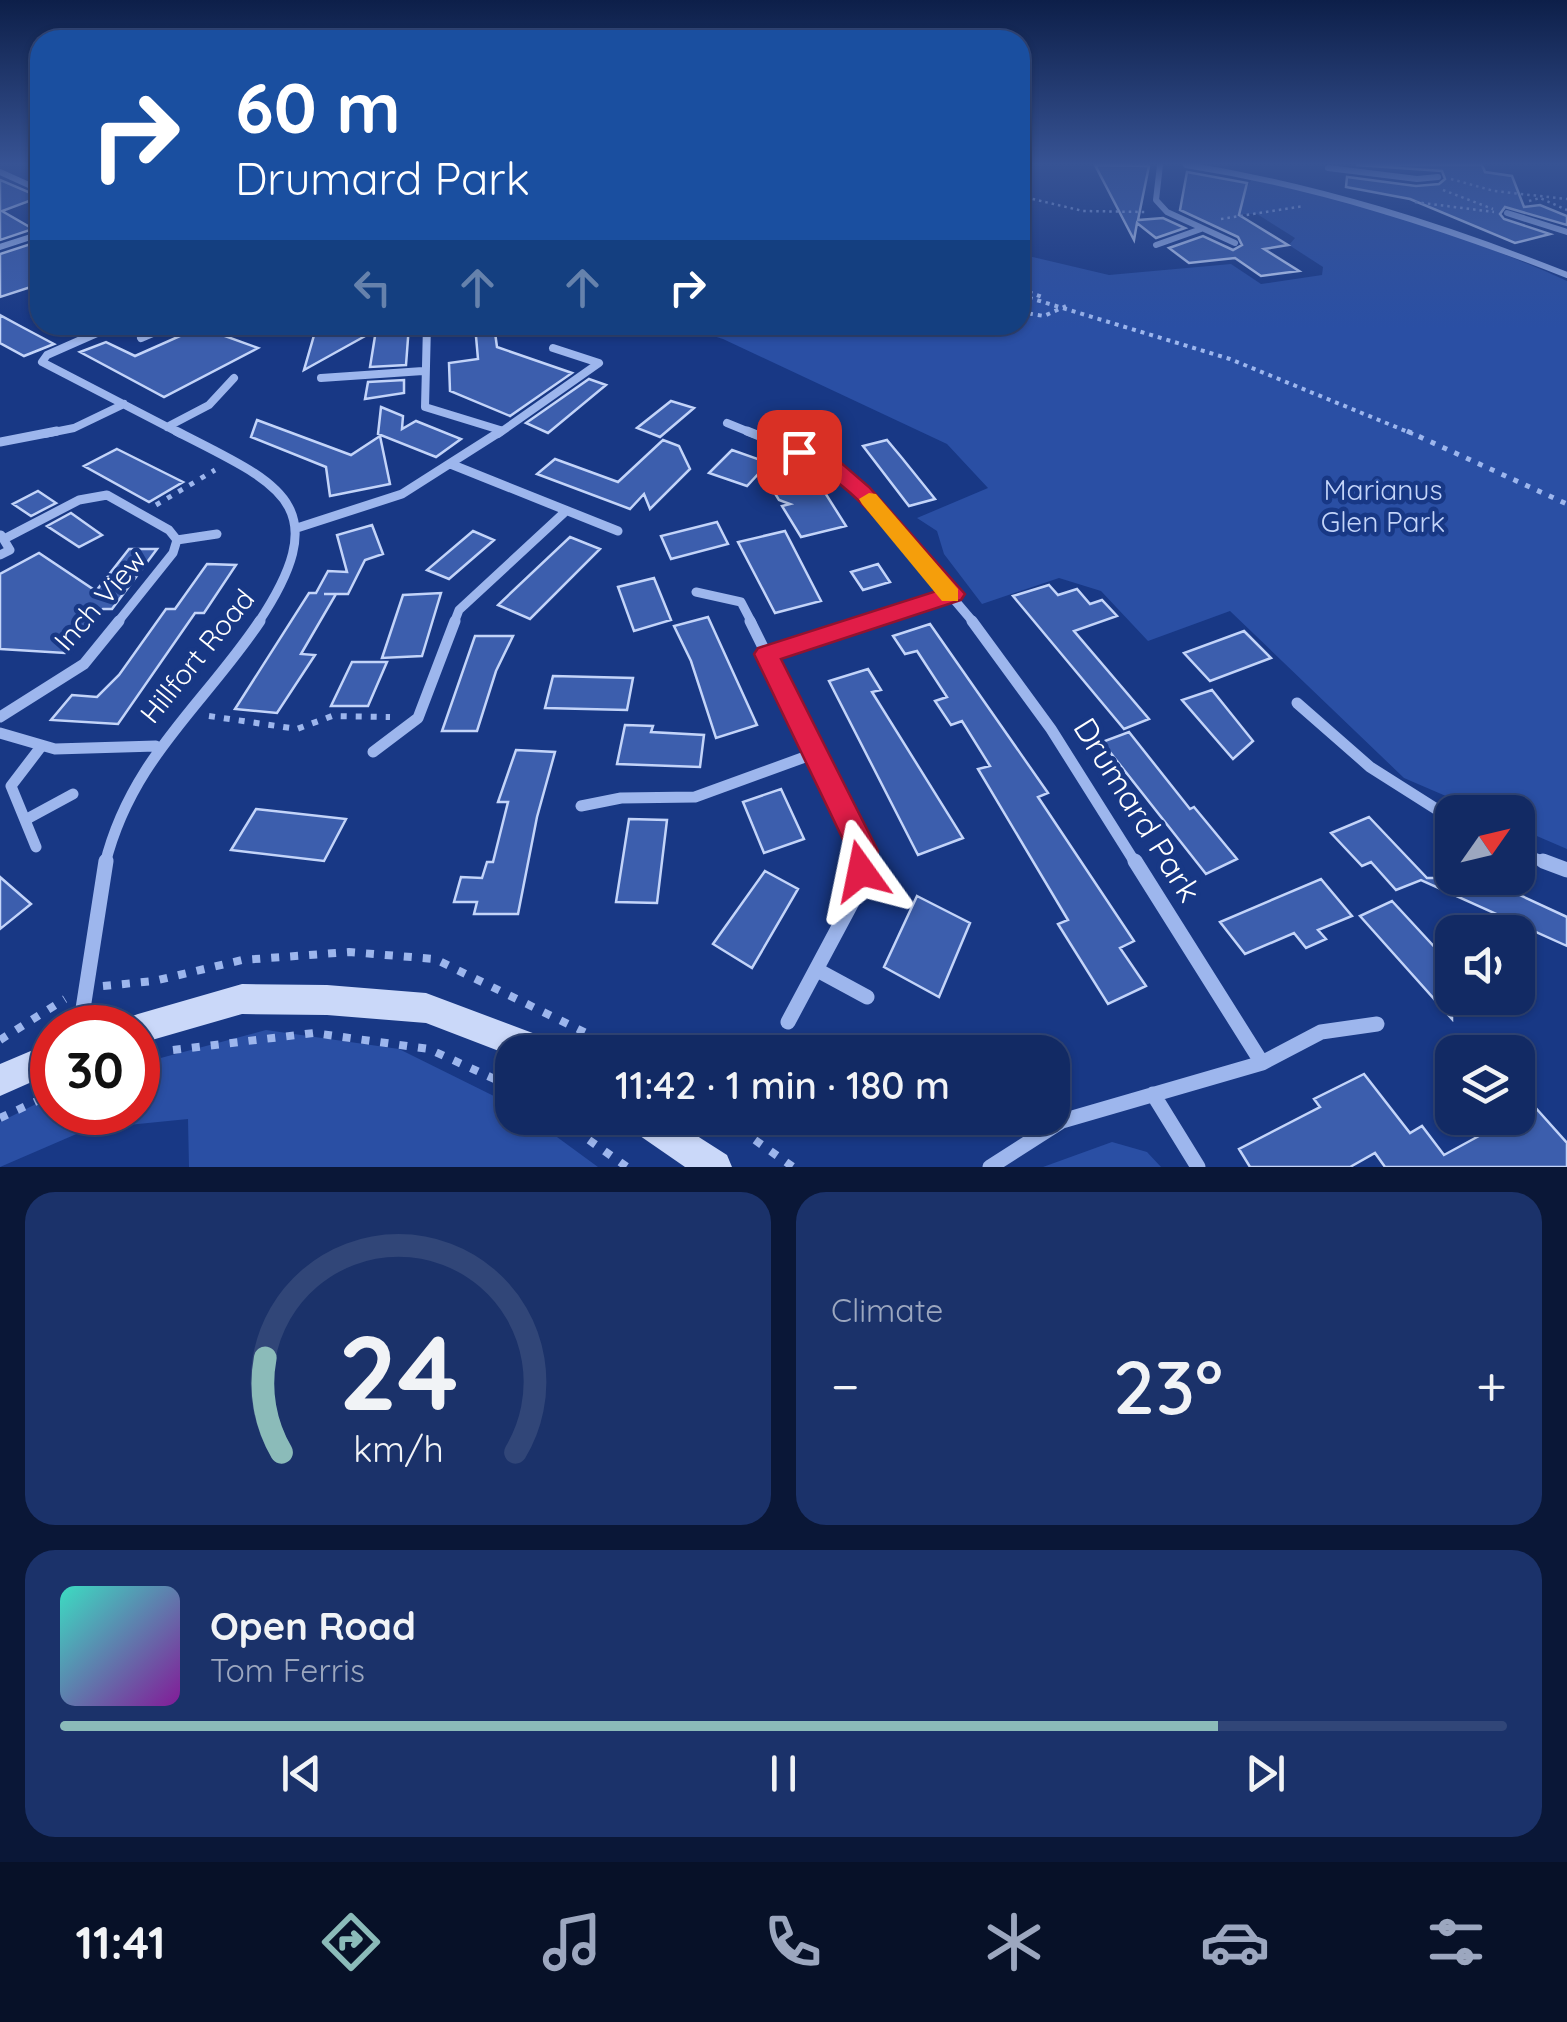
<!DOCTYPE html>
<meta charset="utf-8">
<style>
:root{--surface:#122a64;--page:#1b326a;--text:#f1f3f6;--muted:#9ca7bf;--line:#314678;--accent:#8bbbb9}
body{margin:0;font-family:Quicksand,sans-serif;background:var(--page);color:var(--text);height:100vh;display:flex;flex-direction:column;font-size:38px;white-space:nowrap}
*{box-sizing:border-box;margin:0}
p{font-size:32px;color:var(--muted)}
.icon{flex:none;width:55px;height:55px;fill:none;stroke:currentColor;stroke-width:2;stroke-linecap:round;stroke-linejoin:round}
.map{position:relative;height:1167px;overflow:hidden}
.panel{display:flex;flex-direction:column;gap:25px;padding:25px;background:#0a1737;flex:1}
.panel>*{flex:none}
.banner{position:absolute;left:30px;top:30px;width:1000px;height:305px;border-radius:30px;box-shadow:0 2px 8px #0004,0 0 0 2px var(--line);background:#1a4fa0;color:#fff;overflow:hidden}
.needle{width:65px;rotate:56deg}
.tools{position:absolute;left:1435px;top:795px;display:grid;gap:20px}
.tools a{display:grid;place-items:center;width:100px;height:100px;border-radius:20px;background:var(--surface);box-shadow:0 2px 8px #0004,0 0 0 2px var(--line);font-size:50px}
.speed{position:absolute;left:30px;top:1005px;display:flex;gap:20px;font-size:50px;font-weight:700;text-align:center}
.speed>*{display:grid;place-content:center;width:130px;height:130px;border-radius:50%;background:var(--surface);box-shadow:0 2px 8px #0004,0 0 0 2px var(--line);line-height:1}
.speed .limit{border:15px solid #d22;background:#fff;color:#111}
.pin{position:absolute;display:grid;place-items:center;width:85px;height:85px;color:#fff;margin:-42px;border-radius:20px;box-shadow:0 5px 15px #0006}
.me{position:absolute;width:110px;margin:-55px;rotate:348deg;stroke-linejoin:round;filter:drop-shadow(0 0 8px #0008)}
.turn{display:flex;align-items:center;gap:35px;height:210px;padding:0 40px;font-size:45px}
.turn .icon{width:130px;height:130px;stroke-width:2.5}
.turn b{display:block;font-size:70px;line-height:85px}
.lanes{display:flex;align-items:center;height:95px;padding:0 40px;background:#0003;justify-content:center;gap:50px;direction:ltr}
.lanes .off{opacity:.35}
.big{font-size:75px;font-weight:600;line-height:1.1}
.panel .card{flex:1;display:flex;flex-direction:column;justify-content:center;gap:15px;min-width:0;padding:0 35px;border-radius:30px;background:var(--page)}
.panel .dial{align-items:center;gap:0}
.dial svg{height:260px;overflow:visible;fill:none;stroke:var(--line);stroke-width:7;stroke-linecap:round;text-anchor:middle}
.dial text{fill:var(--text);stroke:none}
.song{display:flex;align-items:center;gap:30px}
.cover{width:120px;height:120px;border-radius:15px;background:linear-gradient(135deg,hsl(170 70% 55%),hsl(290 70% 35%))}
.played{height:10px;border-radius:5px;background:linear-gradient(90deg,var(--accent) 80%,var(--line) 80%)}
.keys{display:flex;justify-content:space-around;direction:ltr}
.heat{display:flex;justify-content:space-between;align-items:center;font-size:55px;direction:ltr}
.panel .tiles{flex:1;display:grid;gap:25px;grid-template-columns:1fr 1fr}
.card:last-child{grid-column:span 2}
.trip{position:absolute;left:495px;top:1035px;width:575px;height:100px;border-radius:30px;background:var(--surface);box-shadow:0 2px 8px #0004,0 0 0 2px var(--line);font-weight:600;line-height:100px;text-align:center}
.tabs{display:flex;height:160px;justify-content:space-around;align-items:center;background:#071128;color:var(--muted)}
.tabs .icon{width:70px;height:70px}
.tabs .on{color:var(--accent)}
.tabs b{font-size:45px;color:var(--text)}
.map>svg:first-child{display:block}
.green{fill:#2a4fa4}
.building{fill:#3c5ead;stroke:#c3d4f9;stroke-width:2.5}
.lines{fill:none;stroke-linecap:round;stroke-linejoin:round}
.path-far4{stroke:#9db6ed;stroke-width:2.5;stroke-dasharray:2.5 4;stroke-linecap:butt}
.path-far3{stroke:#9db6ed;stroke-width:4;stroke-dasharray:4 5;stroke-linecap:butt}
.path-far2{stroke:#9db6ed;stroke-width:5;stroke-dasharray:5 8;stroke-linecap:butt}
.path-far1{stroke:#9db6ed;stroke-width:6;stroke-dasharray:6 9;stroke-linecap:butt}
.path{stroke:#9db6ed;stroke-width:8;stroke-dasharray:8 11;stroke-linecap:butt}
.street-far4{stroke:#9db6ed;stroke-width:6}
.street-far3{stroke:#9db6ed;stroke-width:8}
.street-far2{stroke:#9db6ed;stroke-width:9}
.street-far1{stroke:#9db6ed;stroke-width:11}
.street{stroke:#9db6ed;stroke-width:15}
.secondary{fill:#cad8f9;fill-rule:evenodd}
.route{fill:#e11d48;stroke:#92132f;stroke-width:2.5}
.slow{fill:#f59e0b}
.labels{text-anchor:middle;stroke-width:9;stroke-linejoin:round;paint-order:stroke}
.park-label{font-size:28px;fill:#c3d4f9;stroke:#183885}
.street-label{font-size:28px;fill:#fff;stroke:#183885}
.near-street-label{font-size:32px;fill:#fff;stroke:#183885}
</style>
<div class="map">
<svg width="1567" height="1167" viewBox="0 0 1567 1167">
<rect width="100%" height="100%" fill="#183885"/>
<path class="green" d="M1252 178C1360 203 1466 235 1567 281V849L1518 828V812H1483L1404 778 1230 611 1148 641 1101 591 1059 578 982 604 944 554 937 531 917 518 988 488 947 444 723 339 677 325H1020V254L1109 275 1231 264 1261 284 1322 275 1323 267 1289 245 1295 238 1257 214H1233Z
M266 1030 399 1049 512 1105V1118H531L598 1167H189L188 1119 88 1129 0 1167V1122L52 1096V1112H138V1064Z
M1112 1142 1147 1152 1161 1167H1043Z"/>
<path class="building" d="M1095 165 1149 166 1138 220 1163 218 1185 228 1156 238 1137 223 1134 240Z
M1356 165H1482L1485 172 1512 176 1524 207 1540 205 1567 216V225L1505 207 1500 214 1504 219 1550 234 1515 243 1410 199 1346 187 1347 177 1416 186 1439 184 1445 179 1442 171Z
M1187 172 1247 183 1239 215 1288 245 1264 249 1299 271 1261 276 1235 258 1189 263 1169 248 1203 236 1233 250 1242 245 1238 237 1180 210Z
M0 180 40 197 2 211 33 229 0 240Z
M40 241V284L0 297V254Z
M0 315 22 327 54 344 24 356 0 343Z
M317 325H409L406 365 370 367 376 330 304 370Z
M475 325H494L497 347 572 373 510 416 450 391 449 363 478 359Z
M200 327 258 348 164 397 80 352 106 342 135 356Z
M589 379 606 385 548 433 526 423Z
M404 380V393L365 399 368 382Z
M671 401 694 408 660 437 637 428Z
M381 407 403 416 402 429 416 421 461 439 436 457 378 434Z
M257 420 351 455 380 436 390 484 330 496 326 467 251 437Z
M663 440 679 446 690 469 650 509 644 494 630 509 537 474 555 459 618 482Z
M887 440 902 458 935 499 909 506 863 446Z
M117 449 183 482 149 502 84 466Z
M732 450 817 480 846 526 801 537 782 506 790 504 779 500 761 471 747 486 709 473Z
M38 491 56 503 31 516 13 504Z
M71 513 102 535 79 547 47 526Z
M717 522 728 544 671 559 661 536Z
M372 525 383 554 365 560 348 594H324H336L301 654 315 655 277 713 235 709 309 593H316L328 571 347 572 337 535Z
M473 531 494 540 449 579 427 570Z
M785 531 821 601 775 613 738 542Z
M570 537 600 549 530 619 498 605Z
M129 549H157L112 609H103L65 653 0 649V574L39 553 96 591Z
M207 564 236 565 204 613H195L118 724 51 720 72 695 97 697 119 675 166 609H175Z
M878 564 890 582 863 590 851 572Z
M654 578 671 620 634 631 618 587Z
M1049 585 1058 595 1077 589 1090 604 1102 600 1117 616 1074 631 1149 719 1124 729 1013 596Z
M441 593 422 656 382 658 403 595Z
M708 617 757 725 716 738 691 661 674 626Z
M930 624 1048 793 1038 797 1134 941 1120 948 1146 986 1108 1004 1058 924 1068 920 978 769 990 766 962 721 951 725 935 701 947 697 917 651 905 654 893 636Z
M1244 631 1271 658 1210 681 1184 653Z
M475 636H513L496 671 477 731H442Z
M352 662H387L368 706H331Z
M868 669 881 690 872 692 963 838 918 855 829 681Z
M553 676 633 678 627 710 545 708Z
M1212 690 1253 741 1233 759 1182 700Z
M625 725 653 726 651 732 704 735 700 767 617 764Z
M1129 732 1190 809 1194 807 1237 859 1206 874 1102 742Z
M516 750 555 752 537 817 518 914H474L477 902H454L461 877 482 878 487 862H493L508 802H498Z
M781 789 804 839 764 853 743 802Z
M256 809 346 819 324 861 231 850Z
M1369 817 1427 878H1483L1567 917V946L1421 880 1396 890 1371 862 1362 866 1331 833Z
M629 819 667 820 657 903 616 902Z
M765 871 798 889 752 968 713 944Z
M0 877 31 904 0 929Z
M1321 879 1352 916 1318 930 1326 939 1306 948 1294 933 1245 954 1220 922Z
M917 896 970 923 939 997 884 967Z
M1392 901 1452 966V1019L1360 916Z
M1364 1074 1410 1133 1422 1126 1444 1155 1534 1106 1567 1143V1167H1385L1375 1153 1350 1167H1250L1239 1149 1320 1107 1314 1099Z"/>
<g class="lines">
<path class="path-far4" d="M1451 179 1494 191 1567 199
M1443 190 1493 209
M1020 196 1083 211 1145 212
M1529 201 1540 198 1567 210
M1415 202 1494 212
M1221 219 1304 206"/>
<path class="path-far3" d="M1020 289 1045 298
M1020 295 1230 359 1413 434
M1020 312 1044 316 1066 306"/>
<path class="path-far2" d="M1407 431 1567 504
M156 505 215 470"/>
<path class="path-far1" d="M209 716 297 729 332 716 390 717"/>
<path class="path" d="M103 986 154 981 242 960 349 952 435 959 625 1052
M0 1040 65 999
M173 1050 314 1033 429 1049 512 1087
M138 1061 153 1055
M0 1118 52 1094
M558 1118 627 1167
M724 1118 793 1167"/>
<path class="street-far4" d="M1160 165 1156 200 1167 212 1235 243
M1186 165C1318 186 1443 226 1567 275
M1328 168 1417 179 1438 177
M0 172 40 190
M1507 213 1567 232
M1156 245 1201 229
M0 247 40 234"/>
<path class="street-far3" d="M115 325 47 355 42 362 181 434
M427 325 425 407 500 430
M141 338 171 325
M321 378 423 371
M727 423 754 434
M167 427 209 405 234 378
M44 434 74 428 124 404
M498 434 599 363 553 348"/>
<path class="street-far2" d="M176 431C279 484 338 503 258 623
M747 431 832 465 862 491 974 623
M0 442 57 431
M453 465 618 531
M297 528 402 494 501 431
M6 538 79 500 107 495 169 530 177 540 173 553 117 623
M177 540 217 534
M0 555 10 550 1 535
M696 592 741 602 752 623
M454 623 459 610 566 511
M862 623 953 594"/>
<path class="street-far1" d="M750 621 864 851 862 864
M972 621 1051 729 1136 864
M767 654 870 621
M1297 703 1370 767 1452 819
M0 717 84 664 119 621
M0 733 55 749 156 746
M373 752 418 718 455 621
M581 806 621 798 695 797 816 753
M25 820 73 794
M36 847 11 786 40 748
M1518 852 1550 864
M105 864C131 759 203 706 260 621"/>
<path class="street" d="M1135 861 1262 1063
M1543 861 1567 870
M819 971 867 997
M788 1022 858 891 862 861
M80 1028 106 861
M1153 1094 1198 1167
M990 1167 1062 1121 1262 1063 1321 1032 1377 1024"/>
<path class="secondary" d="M242 984 327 985 426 993 554 1041 558 1052H512V1056L426 1023 327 1015 242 1014 138 1044V1028H123L127 1018 138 1014Z
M52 1042V1073L0 1096V1064Z
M625 1118H669L727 1155 732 1167H685L630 1129Z"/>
</g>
<linearGradient id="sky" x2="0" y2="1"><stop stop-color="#0d1f49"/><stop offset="0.5" stop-color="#375394"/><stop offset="1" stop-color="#375394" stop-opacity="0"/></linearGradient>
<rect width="1567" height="328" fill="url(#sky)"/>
<path class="route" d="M799 446 839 461 869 487 965 594 961 600 781 659 878 851 871 881 861 886 850 881 846 871 849 852 754 654 758 648 937 591C894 541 855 481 792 456L789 452Z"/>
<path class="slow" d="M869 493 876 494 958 589V601H942L862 504 859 499Z"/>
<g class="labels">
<g class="park-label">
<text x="1383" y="500">Marianus<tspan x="1383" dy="32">Glen Park</tspan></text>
</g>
<g class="street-label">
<text transform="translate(100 600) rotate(-49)" y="10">Inch View</text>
<text transform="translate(197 656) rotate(-51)" y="10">Hillfort Road</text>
</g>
<g class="near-street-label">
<text transform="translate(1137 810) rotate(58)" y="11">Drumard Park</text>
</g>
</g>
</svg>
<div class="tools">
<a><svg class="needle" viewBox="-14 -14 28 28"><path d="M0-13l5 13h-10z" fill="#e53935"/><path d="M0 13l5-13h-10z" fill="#9ca7bf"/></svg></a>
<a><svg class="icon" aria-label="sound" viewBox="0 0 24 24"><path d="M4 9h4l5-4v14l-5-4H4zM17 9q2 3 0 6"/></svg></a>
<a><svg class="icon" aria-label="layers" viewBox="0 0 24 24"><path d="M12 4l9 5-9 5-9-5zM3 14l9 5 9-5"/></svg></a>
</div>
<div class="speed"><div class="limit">30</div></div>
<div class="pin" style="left:799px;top:452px;background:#d93025"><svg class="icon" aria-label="arrive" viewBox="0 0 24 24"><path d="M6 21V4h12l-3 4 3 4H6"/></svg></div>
<svg class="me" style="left:861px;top:871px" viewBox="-20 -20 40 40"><path d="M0-17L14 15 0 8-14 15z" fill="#e11d48" stroke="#fff" stroke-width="4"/></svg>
<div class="trip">11:42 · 1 min · 180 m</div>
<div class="banner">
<div class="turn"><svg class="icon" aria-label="right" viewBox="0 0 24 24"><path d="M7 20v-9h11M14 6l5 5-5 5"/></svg><div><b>60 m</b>Drumard Park</div></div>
<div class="lanes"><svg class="icon off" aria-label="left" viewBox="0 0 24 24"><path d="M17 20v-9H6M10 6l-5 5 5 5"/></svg><svg class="icon off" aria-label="ahead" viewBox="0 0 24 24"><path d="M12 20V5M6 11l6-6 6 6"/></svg><svg class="icon off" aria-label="ahead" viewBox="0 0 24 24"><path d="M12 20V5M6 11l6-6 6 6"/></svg><svg class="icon" aria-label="right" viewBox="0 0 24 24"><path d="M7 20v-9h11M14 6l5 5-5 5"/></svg></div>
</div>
</div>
<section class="panel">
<div class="tiles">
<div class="card dial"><svg viewBox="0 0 100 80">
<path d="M14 69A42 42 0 1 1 86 69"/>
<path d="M14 69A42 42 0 0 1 9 40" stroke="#8bbbb9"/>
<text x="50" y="56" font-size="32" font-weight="700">24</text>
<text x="50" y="72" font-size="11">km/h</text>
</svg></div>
<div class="card"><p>Climate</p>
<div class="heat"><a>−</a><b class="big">23°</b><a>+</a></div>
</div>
<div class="card">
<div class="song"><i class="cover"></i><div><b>Open Road</b><p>Tom Ferris</p></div></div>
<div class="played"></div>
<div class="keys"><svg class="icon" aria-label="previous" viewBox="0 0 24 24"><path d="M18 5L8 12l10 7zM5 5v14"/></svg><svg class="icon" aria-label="pause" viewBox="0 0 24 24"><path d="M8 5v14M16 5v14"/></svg><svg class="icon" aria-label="next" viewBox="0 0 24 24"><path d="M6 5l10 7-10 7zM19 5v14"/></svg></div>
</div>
</div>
</section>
<nav class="tabs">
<b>11:41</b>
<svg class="icon on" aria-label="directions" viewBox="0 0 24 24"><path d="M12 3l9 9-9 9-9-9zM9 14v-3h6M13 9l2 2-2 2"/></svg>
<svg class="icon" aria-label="music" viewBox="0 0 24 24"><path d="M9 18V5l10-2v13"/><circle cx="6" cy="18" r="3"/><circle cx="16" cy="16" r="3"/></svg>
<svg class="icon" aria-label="phone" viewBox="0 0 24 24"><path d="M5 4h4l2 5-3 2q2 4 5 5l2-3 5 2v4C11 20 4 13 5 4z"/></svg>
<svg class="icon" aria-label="climate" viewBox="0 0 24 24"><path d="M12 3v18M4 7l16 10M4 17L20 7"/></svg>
<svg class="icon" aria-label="car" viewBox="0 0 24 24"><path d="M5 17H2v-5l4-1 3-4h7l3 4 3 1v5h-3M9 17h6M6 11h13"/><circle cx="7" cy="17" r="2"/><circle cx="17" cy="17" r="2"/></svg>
<svg class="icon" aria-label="filters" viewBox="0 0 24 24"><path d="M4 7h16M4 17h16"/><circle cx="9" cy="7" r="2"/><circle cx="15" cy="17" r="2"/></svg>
</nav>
